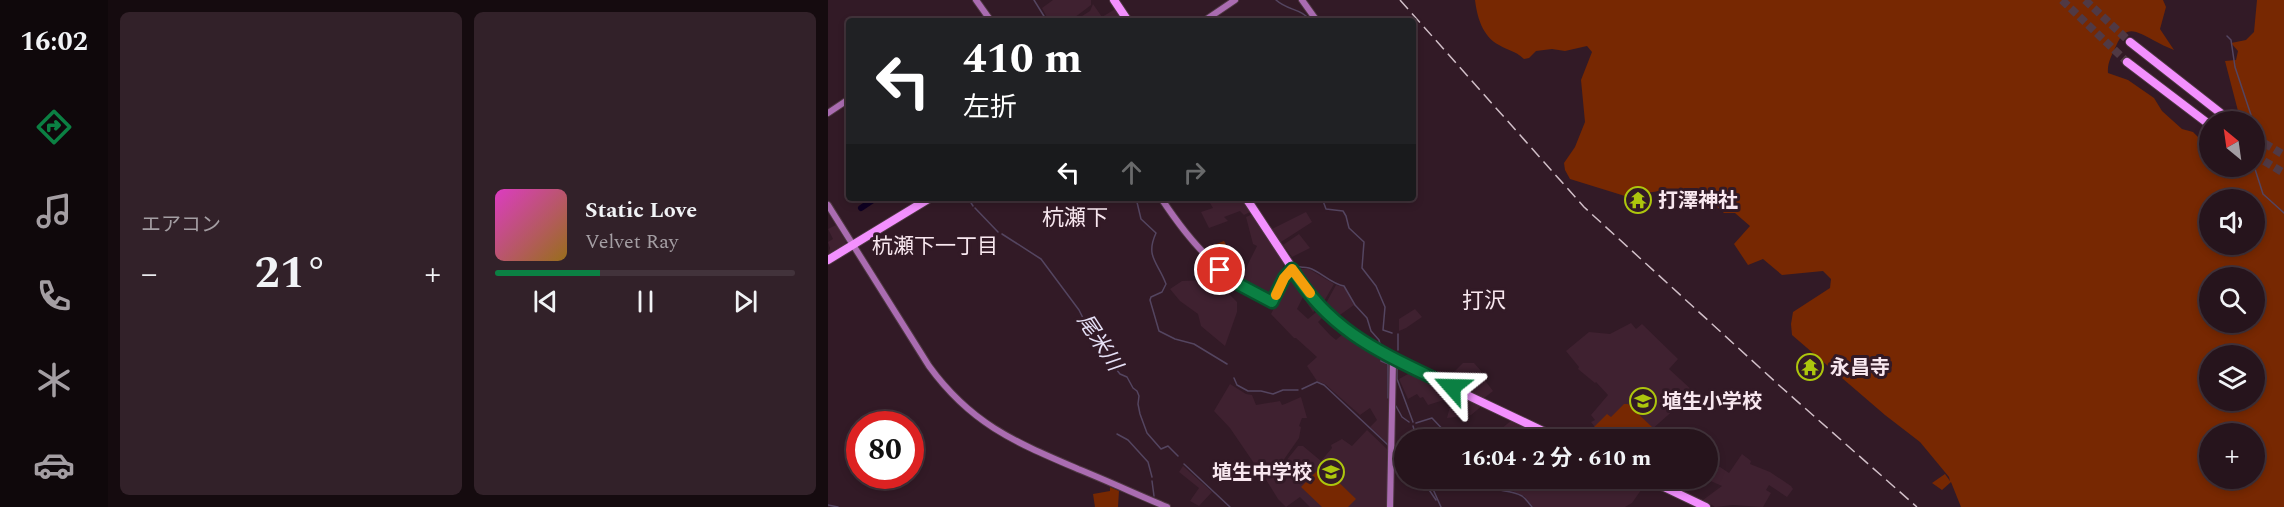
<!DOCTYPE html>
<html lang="ja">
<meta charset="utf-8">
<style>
:root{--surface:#26141c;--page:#322129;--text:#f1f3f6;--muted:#a49ea3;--line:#42333b;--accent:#0b8043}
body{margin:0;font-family:Spectral,"Noto Sans JP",serif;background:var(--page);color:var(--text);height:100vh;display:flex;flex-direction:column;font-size:22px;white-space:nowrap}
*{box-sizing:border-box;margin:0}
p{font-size:20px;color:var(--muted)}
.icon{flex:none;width:33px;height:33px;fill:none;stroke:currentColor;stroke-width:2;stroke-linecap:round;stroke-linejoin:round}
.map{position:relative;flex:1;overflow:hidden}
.sheet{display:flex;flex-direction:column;gap:12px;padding:12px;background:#150b0f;width:720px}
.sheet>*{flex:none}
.guide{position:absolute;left:18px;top:18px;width:570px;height:183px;border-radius:6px;box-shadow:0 3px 9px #0003,0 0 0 2px var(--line);background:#202124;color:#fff;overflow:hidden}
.needle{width:39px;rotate:331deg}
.tools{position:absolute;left:1371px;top:111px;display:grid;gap:12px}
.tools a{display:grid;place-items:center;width:66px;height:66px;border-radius:50%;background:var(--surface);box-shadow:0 3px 9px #0003,0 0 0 2px var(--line);font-size:30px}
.speed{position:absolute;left:18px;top:411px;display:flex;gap:12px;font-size:30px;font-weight:700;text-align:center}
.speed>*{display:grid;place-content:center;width:78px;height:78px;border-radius:50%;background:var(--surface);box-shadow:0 3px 9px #0003,0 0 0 2px var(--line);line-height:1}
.speed .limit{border:9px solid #d22;background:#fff;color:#111}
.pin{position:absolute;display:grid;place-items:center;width:51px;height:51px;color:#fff;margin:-26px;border:3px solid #fff;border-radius:50%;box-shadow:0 2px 6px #0007}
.me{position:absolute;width:66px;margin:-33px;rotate:295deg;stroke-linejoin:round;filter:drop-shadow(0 0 4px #0008)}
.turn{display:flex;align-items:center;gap:21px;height:126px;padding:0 18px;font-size:27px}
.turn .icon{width:78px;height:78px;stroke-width:2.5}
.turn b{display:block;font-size:42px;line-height:51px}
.lanes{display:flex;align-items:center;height:57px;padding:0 18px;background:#0003;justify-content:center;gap:30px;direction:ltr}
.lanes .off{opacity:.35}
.big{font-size:45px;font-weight:700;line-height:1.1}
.sheet .card{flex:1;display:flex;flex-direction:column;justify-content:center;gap:9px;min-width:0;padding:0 21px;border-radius:9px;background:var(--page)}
.song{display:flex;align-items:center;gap:18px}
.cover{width:72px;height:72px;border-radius:9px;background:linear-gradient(135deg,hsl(310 70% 55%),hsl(40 70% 35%))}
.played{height:6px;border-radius:3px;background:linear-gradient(90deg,var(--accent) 35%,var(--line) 35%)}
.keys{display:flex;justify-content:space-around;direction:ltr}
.heat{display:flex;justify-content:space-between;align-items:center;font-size:33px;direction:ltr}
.sheet .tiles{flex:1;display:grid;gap:12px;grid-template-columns:repeat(2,1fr)}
.trip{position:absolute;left:566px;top:429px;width:324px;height:60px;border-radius:30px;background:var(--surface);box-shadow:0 3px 9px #0003,0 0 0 2px var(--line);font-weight:700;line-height:60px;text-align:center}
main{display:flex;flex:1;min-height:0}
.dock{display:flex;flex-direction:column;width:108px;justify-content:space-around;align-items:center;background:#0f080b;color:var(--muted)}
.dock .icon{width:42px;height:42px}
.dock .on{color:var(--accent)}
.dock b{font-size:27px;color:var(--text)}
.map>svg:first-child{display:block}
.built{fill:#3f2130}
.green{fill:#772802;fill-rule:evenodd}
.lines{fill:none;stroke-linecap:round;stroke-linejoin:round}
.stream{stroke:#544560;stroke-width:1.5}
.river{stroke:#0e0022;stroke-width:6}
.highway-tunnel{stroke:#503944;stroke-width:8;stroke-dasharray:8 4;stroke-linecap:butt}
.secondary-casing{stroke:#4e3742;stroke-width:8}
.highway-casing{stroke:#4e3742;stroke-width:10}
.secondary{stroke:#aa6cb1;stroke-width:6}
.highway{stroke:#f390fe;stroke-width:8}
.rail{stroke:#d1bfc8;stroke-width:1.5;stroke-dasharray:12 6;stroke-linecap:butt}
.route-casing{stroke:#07532c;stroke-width:15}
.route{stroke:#0b8043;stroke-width:10}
.slow{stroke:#f59e0b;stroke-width:10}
.labels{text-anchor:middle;stroke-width:6;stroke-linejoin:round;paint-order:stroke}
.poi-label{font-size:20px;font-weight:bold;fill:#f8e7ef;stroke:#321a26;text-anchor:start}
.neighbourhood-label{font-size:21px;fill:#f8e7ef;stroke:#321a26}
.water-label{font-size:21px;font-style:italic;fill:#e6e1f7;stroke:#321a26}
.quarter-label{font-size:22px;fill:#f8e7ef;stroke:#321a26}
</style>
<main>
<nav class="dock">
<b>16:02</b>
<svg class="icon on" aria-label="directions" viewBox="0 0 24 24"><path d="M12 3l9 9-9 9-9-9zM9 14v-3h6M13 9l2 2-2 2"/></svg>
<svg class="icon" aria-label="music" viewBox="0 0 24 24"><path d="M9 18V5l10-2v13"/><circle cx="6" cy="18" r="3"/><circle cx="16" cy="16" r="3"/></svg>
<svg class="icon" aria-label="phone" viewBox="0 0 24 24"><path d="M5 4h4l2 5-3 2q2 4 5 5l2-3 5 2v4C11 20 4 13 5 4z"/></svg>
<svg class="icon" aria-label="climate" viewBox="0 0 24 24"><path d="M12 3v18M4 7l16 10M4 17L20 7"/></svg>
<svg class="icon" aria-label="car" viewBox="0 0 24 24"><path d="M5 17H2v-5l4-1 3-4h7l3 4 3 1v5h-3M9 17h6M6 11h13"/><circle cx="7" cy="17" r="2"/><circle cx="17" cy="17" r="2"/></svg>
</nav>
<section class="sheet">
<div class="tiles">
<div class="card"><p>エアコン</p>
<div class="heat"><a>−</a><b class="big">21°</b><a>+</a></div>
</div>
<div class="card">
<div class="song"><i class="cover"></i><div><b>Static Love</b><p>Velvet Ray</p></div></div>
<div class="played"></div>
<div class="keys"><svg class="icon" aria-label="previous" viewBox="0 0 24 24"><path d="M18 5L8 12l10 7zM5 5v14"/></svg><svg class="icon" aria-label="pause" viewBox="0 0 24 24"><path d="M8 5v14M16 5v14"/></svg><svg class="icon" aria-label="next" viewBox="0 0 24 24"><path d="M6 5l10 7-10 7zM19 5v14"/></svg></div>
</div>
</div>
</section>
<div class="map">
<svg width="1456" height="507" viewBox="0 0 1456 507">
<rect width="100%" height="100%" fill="#321a26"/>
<path class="built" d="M225 0H263V5L242 21H221L214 8Z
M265 4 274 17 289 8 297 21H256L254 16 262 11Z
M379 198H415L422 212 416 215 412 211 396 217 400 221 381 228 373 212 385 208Z
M478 212 484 222 453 242 444 229Z
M425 214 457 262 444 294 441 295 415 281 416 272 429 246 425 244 418 217Z
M8 225 18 241 17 246 0 255 2 248 0 242 5 239 0 229Z
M471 234 482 248 464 257 455 245Z
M469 269H481L506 284 495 303Z
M389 274 402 284 397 290 409 302V312L397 346 373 326 370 314 352 301 342 289 354 281 377 280Z
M462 277H465L491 307 485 312 475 297 469 309 480 319 492 309 498 314 490 322 502 335 508 340 517 332 559 365V397L562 407 561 445 542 427 549 420 542 408 532 415 497 384 489 381 479 366 489 357 468 338H466L443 314Z
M508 285 516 287 526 305 509 317 497 305Z
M587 309 594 317 578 328 571 331V319Z
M803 323 808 329 814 324 850 359 841 369 866 392 813 439H776L763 422 767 420 763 415 780 395 768 382 767 383 750 369 751 367 738 351 761 332 782 334Z
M635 363H646L654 372 652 374 665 391 655 399 617 381Z
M580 374 584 375 585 374 621 390 619 399 600 405 595 397 592 398 589 394 580 399 571 379Z
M402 384 418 394 424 395 428 405 452 401 454 405 457 404 473 397 479 418H474L471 426 473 427 471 438 452 465 437 474 434 475 402 428 386 411Z
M626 391 655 405 643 415 619 418Z
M685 419 728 440H660Z
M539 430 561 451 559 507H482L472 497 458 507 450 499 437 478 453 467 470 446H475L493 461 504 448 503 445 514 439 524 446Z
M914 454 923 461 922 464 942 472 963 486 965 489 959 497 941 485 938 490 943 493 935 507 905 505 887 507 875 500 894 486 878 479 889 465 901 473Z
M355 466 384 492 371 506 362 501 371 488 351 472Z
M665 478H809L818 483 804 503 797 507H705L696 496 684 491 661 487Z"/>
<path class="green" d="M647 0H1335L1338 7 1332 29 1346 50C1339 47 1332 44 1325 40 1309 32 1298 23 1288 46 1284 55 1279 63 1280 73L1300 80 1326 98 1334 111 1354 129 1365 132 1371 138 1375 157 1381 159 1382 166 1398 167 1416 172 1424 171 1428 165 1429 146 1434 134 1433 127 1410 111 1397 61 1408 60 1410 51 1403 43 1418 40 1426 32 1429 0H1456V507H1133L1123 482 1114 490 1104 483 1117 474 1122 481 1121 477 1092 442 1057 415 964 335 963 324 965 312 1002 288 1003 279 995 271 954 275 935 259 920 265 906 244 922 226 907 213H896L887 205 879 206 865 196 832 191 797 196 742 179 737 170 736 163 747 147 757 122 753 80 764 52 759 46 737 51 724 49 708 51 701 58 696 59C686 50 681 51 671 45 654 36 649 16 647 0ZM1382 200H1426V244H1382ZM1382 278H1426V322H1382ZM1382 356H1426V400H1382ZM1382 434H1426V478H1382Z
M396 241 402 253 387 259 378 248Z
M796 404H800L825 428 813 439H776L766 427 779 414 783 417Z
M494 466 528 499 520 507H494L473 487Z
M282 487 291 491 290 507H267L265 494 282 491Z"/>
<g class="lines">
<path class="stream" d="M206 0 219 21
M448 0C460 11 473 8 483 21
M1399 36 1403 40 1407 67 1425 121
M1427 169 1435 194 1456 213
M140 198 145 206
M308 198 313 219 328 233C317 257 330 262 338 284L334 292 323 297 322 300 331 331 347 339 366 344 399 364
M494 198 498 209 515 211 518 216 521 228 536 242 534 268 548 286 557 307 555 330 564 333
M147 208 170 232
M174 234 213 259 251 310 259 326 272 334 284 364 292 374 299 377 305 388 309 391 311 396 310 404 312 414 319 433 333 449 340 446 350 456
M467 265C473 269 474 266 481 268 492 271 503 284 516 286L527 305 539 318 543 331 551 340 553 348
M570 350V334
M553 358V361L560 364V398
M569 369V379L585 422
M406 378 409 385 420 391H433L445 394 455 390H470
M474 389 489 382 496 385 560 445
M568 406 574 417 581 422
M588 423 604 418 620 435 628 440
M585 426 589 440
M289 434 300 440 320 462 324 477
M567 451 576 462
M356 464 402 507
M593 478 608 500
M600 478 613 507
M651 478C661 495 679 487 694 496 698 499 701 503 704 507
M324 481 326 496
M0 505 10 507"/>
<path class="river" d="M33 208 48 198"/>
<path class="highway-tunnel" d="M1234 0 1299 62
M1257 0 1302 42
M1426 137 1456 155
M1426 155 1456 173"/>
<defs>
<path id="secondary" d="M148 0 163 21
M474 0 489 21
M376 21 407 0
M0 113 21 99
M333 198C366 248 391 274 445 302L456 277 464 269
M0 205 101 366C143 424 187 442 250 469 280 481 310 495 339 507
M562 507 565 360"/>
<path id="highway" d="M286 0 300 21
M1302 42 1404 122
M1299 62 1382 125
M418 198 474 283 497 310 531 339 565 360 734 440
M0 260 102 198
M817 478 878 507"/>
</defs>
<use href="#secondary" class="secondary-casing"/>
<use href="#highway" class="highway-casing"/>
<use href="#secondary" class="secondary"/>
<use href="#highway" class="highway"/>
<path class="rail" d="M572 0 756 207 953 387 1089 507"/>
</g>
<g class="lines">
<defs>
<path id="route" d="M392 270 412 285 444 302 456 278 464 269C504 335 559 355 624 387"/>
</defs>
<use href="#route" class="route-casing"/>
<use href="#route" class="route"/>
<path class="slow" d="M448 295 456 278 464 269 482 293"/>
</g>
<defs>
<symbol id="temple-ring" viewBox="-11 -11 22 22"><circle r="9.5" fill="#321a26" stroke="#adc60d" stroke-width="1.5"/><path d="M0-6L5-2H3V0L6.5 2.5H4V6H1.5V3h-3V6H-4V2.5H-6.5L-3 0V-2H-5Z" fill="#adc60d"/></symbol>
<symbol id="school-ring" viewBox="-11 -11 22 22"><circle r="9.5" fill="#321a26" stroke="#adc60d" stroke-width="1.5"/><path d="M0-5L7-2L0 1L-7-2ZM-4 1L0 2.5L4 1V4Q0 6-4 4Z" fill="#adc60d"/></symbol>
</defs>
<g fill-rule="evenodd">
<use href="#temple-ring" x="795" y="185" width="30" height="30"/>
<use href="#temple-ring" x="967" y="352" width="30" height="30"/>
<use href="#school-ring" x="800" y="386" width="30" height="30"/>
<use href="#school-ring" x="488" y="457" width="30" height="30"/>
</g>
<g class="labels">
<g class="poi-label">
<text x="830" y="207">打澤神社</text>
<text x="1002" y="374">永昌寺</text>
<text x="834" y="408">埴生小学校</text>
<text x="484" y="479" text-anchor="end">埴生中学校</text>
</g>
<g class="neighbourhood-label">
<text x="107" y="253">杭瀬下一丁目</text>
</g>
<g class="water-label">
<text transform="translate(272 342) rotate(57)" y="7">尾米川</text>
</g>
<g class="quarter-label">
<text x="247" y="225">杭瀬下</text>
<text x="656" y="308">打沢</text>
</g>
</g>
</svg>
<div class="tools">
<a><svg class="needle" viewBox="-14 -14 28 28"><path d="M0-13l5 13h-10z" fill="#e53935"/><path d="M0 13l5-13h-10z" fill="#a49ea3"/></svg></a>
<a><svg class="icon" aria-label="sound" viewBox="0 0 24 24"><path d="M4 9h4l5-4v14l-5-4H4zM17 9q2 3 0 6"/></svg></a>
<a><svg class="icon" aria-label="search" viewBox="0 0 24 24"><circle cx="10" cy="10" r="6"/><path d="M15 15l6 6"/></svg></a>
<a><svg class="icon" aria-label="layers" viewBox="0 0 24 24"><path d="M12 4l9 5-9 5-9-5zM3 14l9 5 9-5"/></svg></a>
<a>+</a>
</div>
<div class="speed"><div class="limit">80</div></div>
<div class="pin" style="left:392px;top:270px;background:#d93025"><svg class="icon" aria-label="arrive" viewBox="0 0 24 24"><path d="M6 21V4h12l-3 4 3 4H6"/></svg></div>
<svg class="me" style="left:624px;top:387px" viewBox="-20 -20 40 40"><path d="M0-17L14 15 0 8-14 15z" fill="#0b8043" stroke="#fff" stroke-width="4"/></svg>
<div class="trip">16:04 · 2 分 · 610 m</div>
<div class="guide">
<div class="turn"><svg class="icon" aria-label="left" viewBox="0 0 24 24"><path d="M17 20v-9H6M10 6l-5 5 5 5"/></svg><div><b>410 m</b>左折</div></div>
<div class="lanes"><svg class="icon" aria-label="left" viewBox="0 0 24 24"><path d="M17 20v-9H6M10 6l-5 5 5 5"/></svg><svg class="icon off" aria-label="ahead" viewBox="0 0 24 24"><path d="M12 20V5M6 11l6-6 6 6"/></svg><svg class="icon off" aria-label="right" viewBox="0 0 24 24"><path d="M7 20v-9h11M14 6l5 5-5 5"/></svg></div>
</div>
</div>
</main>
